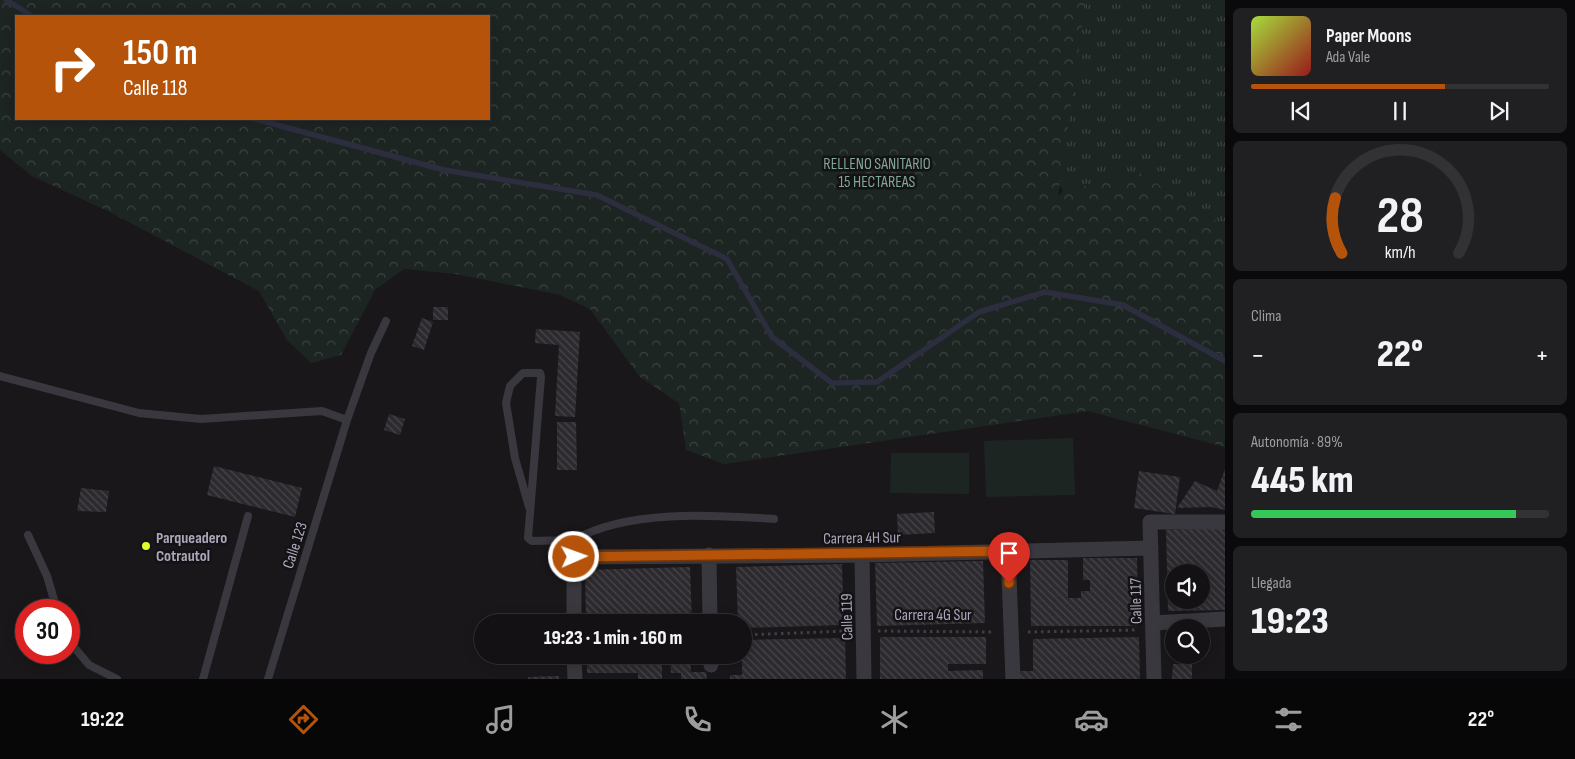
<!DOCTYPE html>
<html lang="es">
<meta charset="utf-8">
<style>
:root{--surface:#131114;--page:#201f22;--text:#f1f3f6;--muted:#9d9da0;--line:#323134;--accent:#b45309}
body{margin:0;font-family:"Sofia Sans Condensed",sans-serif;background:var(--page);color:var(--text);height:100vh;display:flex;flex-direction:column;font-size:19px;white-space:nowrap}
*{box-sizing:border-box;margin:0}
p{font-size:16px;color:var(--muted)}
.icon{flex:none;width:28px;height:28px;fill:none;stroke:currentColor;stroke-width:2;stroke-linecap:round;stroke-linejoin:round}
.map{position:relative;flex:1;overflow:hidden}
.side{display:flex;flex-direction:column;gap:8px;padding:8px;background:#0a090b;width:350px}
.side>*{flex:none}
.top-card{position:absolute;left:15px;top:15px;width:475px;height:105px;border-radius:0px;box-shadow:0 2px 12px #0003,0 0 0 1px var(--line);background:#b45309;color:#fff;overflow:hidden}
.tools{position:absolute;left:1165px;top:564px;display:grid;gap:10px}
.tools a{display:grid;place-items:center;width:45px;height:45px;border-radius:50%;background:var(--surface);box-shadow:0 2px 12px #0003,0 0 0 1px var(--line);font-size:25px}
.speed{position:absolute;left:15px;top:599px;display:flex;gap:10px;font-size:25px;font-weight:700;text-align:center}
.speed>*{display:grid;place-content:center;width:65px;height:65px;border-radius:50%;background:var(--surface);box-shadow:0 2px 12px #0003,0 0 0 1px var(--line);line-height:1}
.speed .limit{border:8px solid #d22;background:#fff;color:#111}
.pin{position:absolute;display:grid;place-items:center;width:42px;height:42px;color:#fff;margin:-51px -21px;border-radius:50% 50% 50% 0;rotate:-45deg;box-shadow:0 0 5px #0007}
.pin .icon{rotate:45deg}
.me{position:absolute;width:55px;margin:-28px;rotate:88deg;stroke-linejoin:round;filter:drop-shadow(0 0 4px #0008)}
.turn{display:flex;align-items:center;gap:18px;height:105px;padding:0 25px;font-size:22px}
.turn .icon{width:65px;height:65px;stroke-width:2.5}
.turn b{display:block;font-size:35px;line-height:42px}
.big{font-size:38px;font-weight:800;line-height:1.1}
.side .tile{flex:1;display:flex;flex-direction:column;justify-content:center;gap:8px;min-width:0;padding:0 18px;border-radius:8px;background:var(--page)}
.side .dial{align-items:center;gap:0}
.dial svg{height:130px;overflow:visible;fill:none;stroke:var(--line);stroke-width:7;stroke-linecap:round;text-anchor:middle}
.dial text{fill:var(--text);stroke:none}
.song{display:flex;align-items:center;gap:15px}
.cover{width:60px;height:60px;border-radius:8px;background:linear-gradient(135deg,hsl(80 70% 55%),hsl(0 70% 35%))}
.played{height:5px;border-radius:2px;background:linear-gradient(90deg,var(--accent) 65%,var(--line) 65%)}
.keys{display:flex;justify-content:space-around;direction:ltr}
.heat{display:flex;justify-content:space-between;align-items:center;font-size:28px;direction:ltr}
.charge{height:8px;border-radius:4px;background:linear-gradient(90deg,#34c759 89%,var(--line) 0)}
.trip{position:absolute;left:474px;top:614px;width:278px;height:50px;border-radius:25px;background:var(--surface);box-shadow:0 2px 12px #0003,0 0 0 1px var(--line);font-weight:800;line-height:50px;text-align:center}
.menu{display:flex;height:80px;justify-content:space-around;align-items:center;background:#080708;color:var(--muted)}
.menu .icon{width:35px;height:35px}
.menu .selected{color:var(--accent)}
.menu b{font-size:22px;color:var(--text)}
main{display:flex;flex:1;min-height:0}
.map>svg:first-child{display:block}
.grass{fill:url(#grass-tufts)}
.forest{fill:url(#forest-crowns);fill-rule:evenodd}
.pitch{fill:#1d2522}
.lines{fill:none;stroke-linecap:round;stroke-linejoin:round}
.stream{stroke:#2c2d3f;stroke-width:5.5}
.building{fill:url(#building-back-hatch);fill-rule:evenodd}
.path{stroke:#403e46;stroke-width:3;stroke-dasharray:2.5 4;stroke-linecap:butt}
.lane{stroke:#3a383f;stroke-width:8}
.street{stroke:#3a383f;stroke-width:15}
.route-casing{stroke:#753606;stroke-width:12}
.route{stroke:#b45309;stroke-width:9}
.poi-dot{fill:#ddff2a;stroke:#141215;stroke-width:2}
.labels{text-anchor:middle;stroke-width:5;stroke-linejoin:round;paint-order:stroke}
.park-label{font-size:16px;fill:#7ea895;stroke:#141215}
.poi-label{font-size:16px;font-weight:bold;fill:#aca8bb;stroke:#141215;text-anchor:start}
.street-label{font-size:16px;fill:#aca8bb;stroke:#141215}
</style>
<main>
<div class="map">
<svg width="1225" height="679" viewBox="0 0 1225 679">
<defs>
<pattern id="grass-tufts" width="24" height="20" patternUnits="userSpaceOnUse" patternTransform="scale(1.25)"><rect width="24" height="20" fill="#1d2522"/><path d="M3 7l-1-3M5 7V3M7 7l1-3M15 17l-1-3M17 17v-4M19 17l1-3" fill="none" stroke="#3b4240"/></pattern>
<pattern id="forest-crowns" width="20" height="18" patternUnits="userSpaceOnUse" patternTransform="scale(1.25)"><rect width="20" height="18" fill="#1d2522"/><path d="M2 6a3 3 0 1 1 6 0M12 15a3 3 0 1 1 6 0" fill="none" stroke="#3b4240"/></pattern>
<pattern id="building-back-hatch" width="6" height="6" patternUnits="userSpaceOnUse" patternTransform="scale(1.25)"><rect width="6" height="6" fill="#2c2a2e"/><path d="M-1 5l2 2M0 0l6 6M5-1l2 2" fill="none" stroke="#48464a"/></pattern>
</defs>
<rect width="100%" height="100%" fill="#19171a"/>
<path class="grass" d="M1072 0H1225V226L1140 173 1063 191 1041 142Z"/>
<path class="forest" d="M0 0H1086L1058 196 1063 191 1140 173 1225 226V447L1088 411 724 464 686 450 679 403 640 377 590 309 560 295 456 274 404 269 375 290 341 355 311 363 287 340 259 291 110 212 32 176 0 150ZM16 16H489V119H16Z"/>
<path class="pitch" d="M1073 438 1075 495 986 497 984 441Z
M891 453H969V494L890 493Z"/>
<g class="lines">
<path class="stream" d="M6 0 32 16
M255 119 444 170 597 195 727 259 772 337 832 383 877 382 979 312 1045 292 1123 305 1225 361"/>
</g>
<path class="building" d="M433 307H448V320H433Z
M422 318 433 322 424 350 412 346Z
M536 329 580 332 575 417 555 416 559 345 535 343Z
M389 414 405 419 400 435 384 430Z
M557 422H576L577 470H557Z
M214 466 302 488 295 517 207 495Z
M1225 469V510L1211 507 1177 508 1195 481 1217 491Z
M1139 471 1180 477 1175 514 1134 508Z
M81 488 109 491 106 512 77 511Z
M934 512 935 533 898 535 897 514Z
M1225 528V610L1168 611 1166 530ZM1174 572H1201V600H1174Z
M1083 558H1137L1138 626H1031L1030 560H1068V598H1081V591H1090V580H1083Z
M983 561 985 623 877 626 875 563Z
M842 564 844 625 742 628V622H738L736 567Z
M690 567 692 622H586L585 570Z
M880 637H986V664H948V671L983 670V679H880Z
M1139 637 1140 679H1016V671H1033V639Z
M845 638 846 679H730V675H742V640Z
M587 655H662V679H638V673H587Z
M670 655H690L691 672H706L707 679H681V673H671Z
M1173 664H1192V679H1172Z
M559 676V679H528V677Z"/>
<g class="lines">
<path class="path" d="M878 631 994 632
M1028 632 1137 630
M742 635 847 631"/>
<path class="lane" d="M0 376 139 413 201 419 322 411 347 420
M529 507 515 458 506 403 510 386 523 373H540L541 377 528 538 532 541 574 540
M28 535 47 576 57 610
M574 557V540C628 509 713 515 774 519
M69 641 89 665 117 679
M203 679 248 516
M268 679 347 420 371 353 386 321"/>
<path class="street" d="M1008 551 1013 679
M709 555 710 622
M862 555 864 679
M574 622V557L862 555 1151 548
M1153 623 1225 619
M574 655 575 679
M710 655 711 665
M1154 679 1150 522H1225"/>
</g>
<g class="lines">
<defs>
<path id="route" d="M574 557 1008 551 1009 583"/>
</defs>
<use href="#route" class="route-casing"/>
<use href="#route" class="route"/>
</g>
<circle class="poi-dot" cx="146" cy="546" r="5"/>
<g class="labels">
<g class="park-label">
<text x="877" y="169">RELLENO SANITARIO<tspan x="877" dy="18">15 HECTAREAS</tspan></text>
</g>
<g class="poi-label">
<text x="156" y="543">Parqueadero<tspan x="156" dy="18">Cotrautol</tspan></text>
</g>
<g class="street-label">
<text transform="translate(862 537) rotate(-1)" y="6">Carrera 4H Sur</text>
<text transform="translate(294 545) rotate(-72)" y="6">Calle 123</text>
<text transform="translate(1135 601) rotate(-91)" y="6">Calle 117</text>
<text x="933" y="620">Carrera 4G Sur</text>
<text transform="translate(846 617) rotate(-91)" y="6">Calle 119</text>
</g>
</g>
</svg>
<div class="tools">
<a><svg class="icon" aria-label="sound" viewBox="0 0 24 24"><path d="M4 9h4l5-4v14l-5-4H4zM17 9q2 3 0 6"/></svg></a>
<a><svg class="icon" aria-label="search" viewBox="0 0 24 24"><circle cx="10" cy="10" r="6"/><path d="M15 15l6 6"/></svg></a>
</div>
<div class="speed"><div class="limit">30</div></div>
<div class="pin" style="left:1009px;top:583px;background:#d93025"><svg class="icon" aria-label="arrive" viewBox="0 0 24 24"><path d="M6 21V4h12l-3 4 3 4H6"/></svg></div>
<svg class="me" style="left:574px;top:557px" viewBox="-20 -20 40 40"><circle r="17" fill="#b45309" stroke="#fff" stroke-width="3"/><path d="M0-11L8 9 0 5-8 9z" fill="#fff"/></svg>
<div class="trip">19:23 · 1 min · 160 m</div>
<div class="top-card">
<div class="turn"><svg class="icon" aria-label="right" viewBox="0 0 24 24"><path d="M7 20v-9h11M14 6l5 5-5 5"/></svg><div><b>150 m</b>Calle 118</div></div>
</div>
</div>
<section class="side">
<div class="tile">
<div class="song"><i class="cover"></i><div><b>Paper Moons</b><p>Ada Vale</p></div></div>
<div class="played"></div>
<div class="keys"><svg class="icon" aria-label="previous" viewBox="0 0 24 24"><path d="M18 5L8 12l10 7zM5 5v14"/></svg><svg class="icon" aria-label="pause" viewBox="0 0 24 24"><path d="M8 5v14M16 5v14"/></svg><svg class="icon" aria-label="next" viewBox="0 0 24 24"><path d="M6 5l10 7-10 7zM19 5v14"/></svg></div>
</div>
<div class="tile dial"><svg viewBox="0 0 100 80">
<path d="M14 69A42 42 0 1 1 86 69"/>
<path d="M14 69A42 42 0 0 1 10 35" stroke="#b45309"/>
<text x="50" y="56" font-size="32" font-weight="700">28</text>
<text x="50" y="72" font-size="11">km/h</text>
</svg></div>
<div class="tile"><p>Clima</p>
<div class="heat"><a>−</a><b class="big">22°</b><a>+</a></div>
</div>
<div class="tile"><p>Autonomía · 89%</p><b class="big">445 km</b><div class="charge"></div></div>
<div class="tile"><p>Llegada</p><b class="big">19:23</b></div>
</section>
</main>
<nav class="menu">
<b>19:22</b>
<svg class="icon selected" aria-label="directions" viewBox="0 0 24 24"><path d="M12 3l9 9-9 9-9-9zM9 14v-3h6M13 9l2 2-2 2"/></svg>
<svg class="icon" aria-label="music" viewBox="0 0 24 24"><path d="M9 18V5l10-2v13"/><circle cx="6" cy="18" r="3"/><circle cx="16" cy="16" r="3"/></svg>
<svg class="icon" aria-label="phone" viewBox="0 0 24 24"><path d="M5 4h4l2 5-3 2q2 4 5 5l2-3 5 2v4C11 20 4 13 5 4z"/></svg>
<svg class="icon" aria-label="climate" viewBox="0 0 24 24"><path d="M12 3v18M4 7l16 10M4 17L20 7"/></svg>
<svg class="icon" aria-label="car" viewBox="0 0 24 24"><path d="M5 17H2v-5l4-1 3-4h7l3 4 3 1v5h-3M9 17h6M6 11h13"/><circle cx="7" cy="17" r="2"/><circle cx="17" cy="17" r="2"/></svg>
<svg class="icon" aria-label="filters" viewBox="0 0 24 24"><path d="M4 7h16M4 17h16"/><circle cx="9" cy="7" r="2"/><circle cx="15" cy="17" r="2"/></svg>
<b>22°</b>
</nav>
